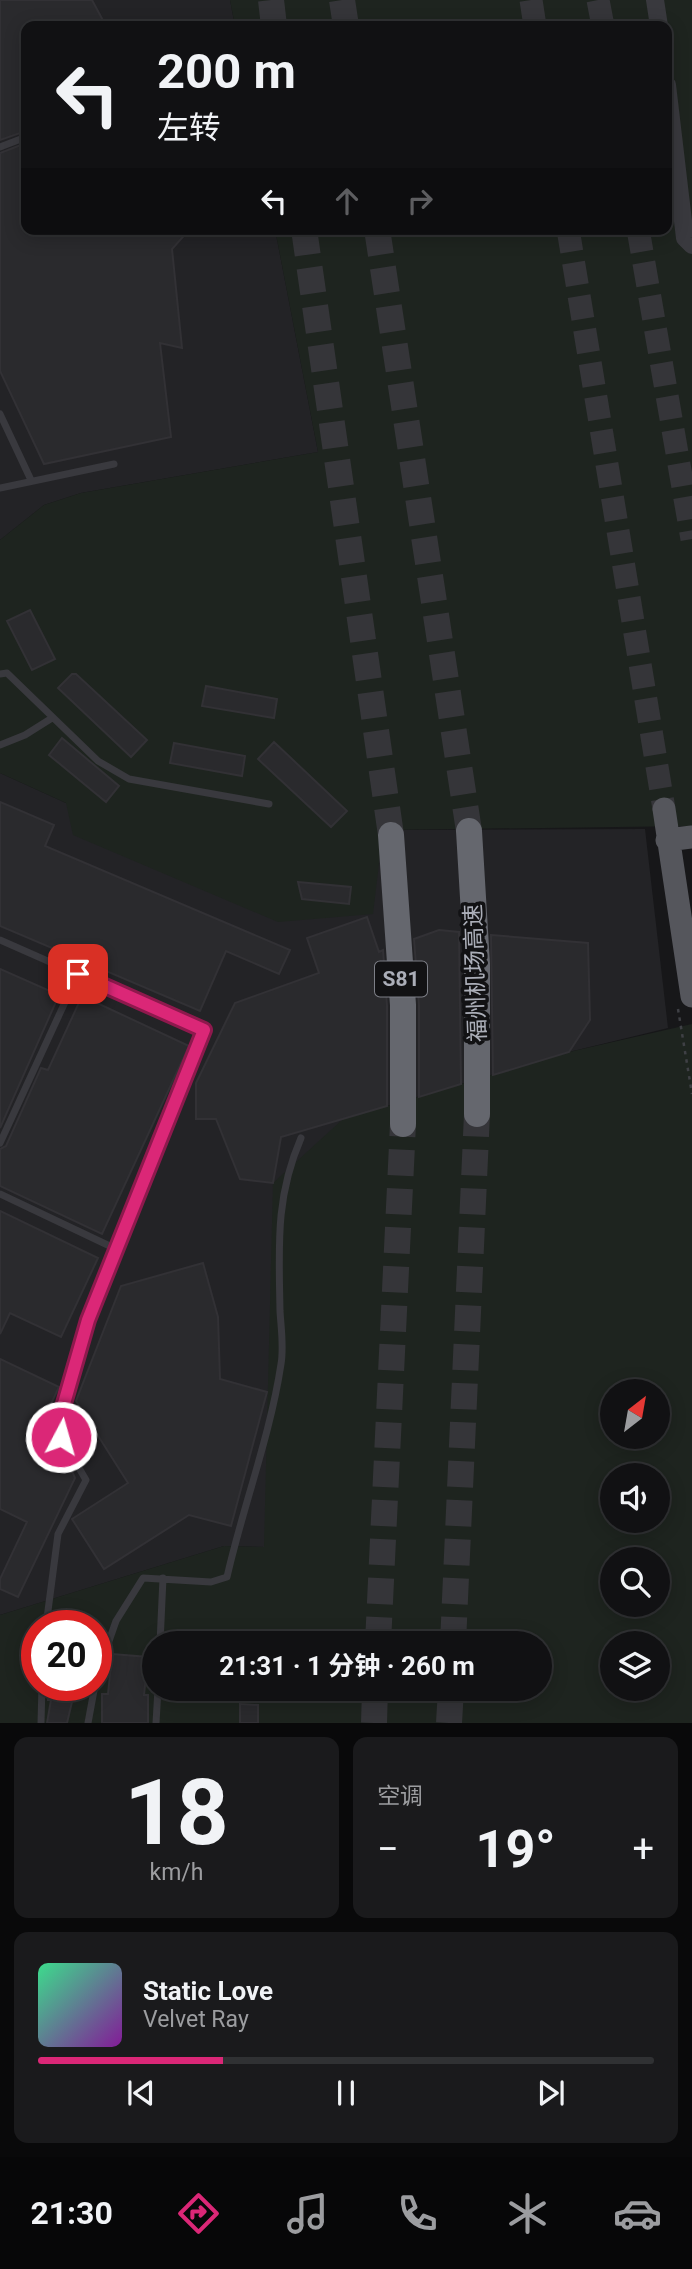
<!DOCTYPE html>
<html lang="zh">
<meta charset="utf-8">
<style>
:root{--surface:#111113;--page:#1a1a1c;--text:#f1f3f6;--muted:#9c9da0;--line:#303133;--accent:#db2777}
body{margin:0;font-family:Roboto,"Noto Sans SC",sans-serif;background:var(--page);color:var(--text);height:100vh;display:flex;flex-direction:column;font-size:26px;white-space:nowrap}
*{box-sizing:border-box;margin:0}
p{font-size:23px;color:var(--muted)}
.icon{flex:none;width:38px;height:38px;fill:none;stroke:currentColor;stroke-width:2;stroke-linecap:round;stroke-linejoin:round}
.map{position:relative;height:1723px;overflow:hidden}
.sheet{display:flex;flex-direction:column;gap:14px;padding:14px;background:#09090a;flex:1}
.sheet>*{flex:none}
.guide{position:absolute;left:21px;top:21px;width:651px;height:214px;border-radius:14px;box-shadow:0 4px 18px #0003,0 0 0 2px var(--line);background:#111113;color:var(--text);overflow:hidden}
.needle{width:46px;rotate:31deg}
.buttons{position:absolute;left:600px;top:1379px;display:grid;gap:14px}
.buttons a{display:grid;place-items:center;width:70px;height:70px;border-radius:50%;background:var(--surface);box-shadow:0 4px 18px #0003,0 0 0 2px var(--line);font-size:35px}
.speed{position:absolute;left:21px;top:1610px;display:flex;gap:14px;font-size:35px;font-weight:700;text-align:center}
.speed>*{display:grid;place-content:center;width:91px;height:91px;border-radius:50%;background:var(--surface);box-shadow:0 4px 18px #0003,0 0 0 2px var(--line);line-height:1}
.speed .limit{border:10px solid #d22;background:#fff;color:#111}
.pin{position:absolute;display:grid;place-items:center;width:60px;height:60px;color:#fff;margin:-30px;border-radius:14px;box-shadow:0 4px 10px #0006}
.me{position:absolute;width:77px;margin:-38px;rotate:6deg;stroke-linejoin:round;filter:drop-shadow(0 0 5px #0008)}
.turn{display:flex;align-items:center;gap:24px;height:147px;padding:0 21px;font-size:32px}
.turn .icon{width:91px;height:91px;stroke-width:2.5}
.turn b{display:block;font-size:49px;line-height:60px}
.lanes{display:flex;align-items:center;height:66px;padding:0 21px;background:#0003;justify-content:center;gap:35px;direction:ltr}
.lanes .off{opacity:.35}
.big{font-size:52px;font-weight:700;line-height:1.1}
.sheet .card{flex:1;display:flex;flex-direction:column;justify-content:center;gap:10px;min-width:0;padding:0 24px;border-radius:14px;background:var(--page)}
.sheet .dial{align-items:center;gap:0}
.dial b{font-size:91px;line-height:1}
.song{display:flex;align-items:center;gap:21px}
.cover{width:84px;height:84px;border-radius:10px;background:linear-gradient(135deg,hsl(150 70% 55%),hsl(290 70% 35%))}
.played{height:7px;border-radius:4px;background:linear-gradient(90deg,var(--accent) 30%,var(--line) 30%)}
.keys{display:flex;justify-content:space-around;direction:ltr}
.heat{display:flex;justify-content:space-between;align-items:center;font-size:38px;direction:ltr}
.sheet .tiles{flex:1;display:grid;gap:14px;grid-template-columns:1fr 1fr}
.card:last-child{grid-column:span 2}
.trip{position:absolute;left:142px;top:1631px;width:410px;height:70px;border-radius:35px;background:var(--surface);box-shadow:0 4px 18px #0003,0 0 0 2px var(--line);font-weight:700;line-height:70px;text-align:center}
.tab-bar{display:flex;height:112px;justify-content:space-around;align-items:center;background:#070708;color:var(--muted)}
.tab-bar .icon{width:49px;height:49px}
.tab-bar .selected{color:var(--accent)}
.tab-bar b{font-size:32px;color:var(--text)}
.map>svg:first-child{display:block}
.built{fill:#232326}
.green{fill:#1e241f;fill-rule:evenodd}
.building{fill:#2a2a2d;stroke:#323135;stroke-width:2}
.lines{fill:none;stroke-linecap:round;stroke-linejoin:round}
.primary-tunnel{stroke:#353539;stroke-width:23;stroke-dasharray:23 11;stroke-linecap:butt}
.motorway-tunnel{stroke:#353539;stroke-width:26;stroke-dasharray:26 13;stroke-linecap:butt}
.path{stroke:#3f4045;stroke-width:2.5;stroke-dasharray:3.5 5;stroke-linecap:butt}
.service{stroke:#39393e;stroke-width:7}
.tertiary{stroke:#39393e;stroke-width:18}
.primary{stroke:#55565c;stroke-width:23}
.motorway{stroke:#65676e;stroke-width:26}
.route-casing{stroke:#8e194d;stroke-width:18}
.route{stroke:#db2777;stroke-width:12}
.labels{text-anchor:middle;stroke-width:7;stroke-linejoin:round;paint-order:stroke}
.shield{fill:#121214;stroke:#7d7f87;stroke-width:2}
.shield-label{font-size:21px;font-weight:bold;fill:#abaeb8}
.street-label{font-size:23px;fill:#abaeb8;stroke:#121214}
</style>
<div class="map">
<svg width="692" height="1723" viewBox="0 0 692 1723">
<rect width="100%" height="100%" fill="#171719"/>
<path class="built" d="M0 0H230L235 26H26V229H275L318 452 81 493 44 505 0 540Z
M0 773 66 803 383 830 645 829 668 1028 569 1052 343 1119 264 1547 224 1546 0 1615Z"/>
<path class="green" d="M230 0H692V826L383 830 373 914 278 922 73 835 66 803 0 773V540L44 505 81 493 318 452 275 229H667V26H235Z
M692 1024V1723H0V1615L224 1546 264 1547 273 1183 343 1119 569 1052ZM612 1391H658V1437H612ZM612 1475H658V1521H612ZM612 1559H658V1605H612ZM37 1626H96V1685H37ZM154 1643H539V1689H154ZM612 1643H658V1689H612Z"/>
<path class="building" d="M0 0H92L106 26H26V131L0 140Z
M26 143V229H190L172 249 182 348 160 343 171 437 44 464 0 371V153Z
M30 610 55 659 32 670 7 621Z
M72 674H76L147 740 131 757 58 688Z
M206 686 277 699 274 718 202 706Z
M62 738 119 786 106 802 49 755Z
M274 742 347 811 331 827 258 759Z
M174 743 245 756 242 776 170 763Z
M0 802 54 825 45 846 290 950 279 974 226 951 200 1011 0 926Z
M298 882 351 887 349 904 302 899Z
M367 917 379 952 383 950 387 1006V1106L281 1137 273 1183 240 1179 216 1119H196V1083L235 1003 319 973 307 938Z
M439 930 459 932 461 1084 419 1097V1005L414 939Z
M491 935 588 943 590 1020 569 1052 493 1075Z
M0 969 59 995 0 1128Z
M82 996 189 1046 102 1234 0 1186V1149L6 1146 41 1068 48 1070Z
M0 1211 98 1258 61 1337 10 1313 0 1334Z
M203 1263 218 1317 220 1379 267 1392 231 1526 189 1515 104 1569 72 1519 128 1483 76 1401 121 1286Z
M0 1359 59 1387 33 1442 66 1457 75 1478 18 1597 0 1589V1579L27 1522 0 1509Z
M112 1654 148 1657 144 1695H148V1723H102V1694H108Z
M48 1685H76L67 1723H47L51 1700H48Z
M240 1704 258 1705V1723H240Z"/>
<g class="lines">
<path class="primary-tunnel" d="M531 0 535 26
M598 0 603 26
M568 229 664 809
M638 229 692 539"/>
<path class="motorway-tunnel" d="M271 0 274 26
M342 0 346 26
M304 229 391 835
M377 229 469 831
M378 1643 403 1124
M453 1643 477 1114
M374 1723 375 1689
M449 1723 451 1689"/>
<path class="path" d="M678 1009 692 1094"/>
<path class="service" d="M0 147 26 137
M0 414 31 480
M0 488 114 464
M0 674 7 673 98 761 129 779 269 804
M0 745 25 735 52 718
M0 940 204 1030 88 1320 63 1407 61 1437 86 1480 58 1534 46 1626
M0 1143 78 974
M0 1194 116 1249
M160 1643 163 1578
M96 1678 116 1621 143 1578 211 1582 227 1577C243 1506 270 1437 281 1364 284 1347 281 1328 280 1311 279 1247 275 1198 301 1138
M41 1723 42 1685
M88 1723 95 1685
M156 1723 158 1689"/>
<path class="tertiary" d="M655 0 659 26
M667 85 685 238 692 245"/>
<path class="primary" d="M664 809 692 996
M667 840 692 837"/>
<path class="motorway" d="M469 831 477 964V1114
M391 835 403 1005V1124"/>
</g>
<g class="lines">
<defs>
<path id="route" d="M61 1437 63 1407 88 1320 204 1030 78 974"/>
</defs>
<use href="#route" class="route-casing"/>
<use href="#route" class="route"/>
</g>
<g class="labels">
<rect class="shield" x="375" y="961.5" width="52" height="35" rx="5"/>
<g class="shield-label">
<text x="401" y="986">S81</text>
</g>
<g class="street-label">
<text transform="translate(475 973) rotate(-92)" y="8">福州机场高速</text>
</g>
</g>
</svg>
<div class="buttons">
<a><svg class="needle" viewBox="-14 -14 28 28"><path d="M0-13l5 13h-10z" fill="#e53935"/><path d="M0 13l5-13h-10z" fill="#9c9da0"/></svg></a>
<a><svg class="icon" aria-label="sound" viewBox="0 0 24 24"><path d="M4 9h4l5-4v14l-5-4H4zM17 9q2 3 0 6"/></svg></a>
<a><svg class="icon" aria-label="search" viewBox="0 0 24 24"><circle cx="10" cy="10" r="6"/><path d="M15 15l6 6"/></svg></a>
<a><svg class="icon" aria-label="layers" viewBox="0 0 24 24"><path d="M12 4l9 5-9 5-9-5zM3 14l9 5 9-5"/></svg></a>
</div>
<div class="speed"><div class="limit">20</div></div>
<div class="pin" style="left:78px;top:974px;background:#d93025"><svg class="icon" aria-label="arrive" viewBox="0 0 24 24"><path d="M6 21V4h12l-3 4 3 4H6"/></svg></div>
<svg class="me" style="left:61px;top:1437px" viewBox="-20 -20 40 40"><circle r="17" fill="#db2777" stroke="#fff" stroke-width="3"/><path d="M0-11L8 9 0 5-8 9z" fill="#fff"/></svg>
<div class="trip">21:31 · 1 分钟 · 260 m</div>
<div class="guide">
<div class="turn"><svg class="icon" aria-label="left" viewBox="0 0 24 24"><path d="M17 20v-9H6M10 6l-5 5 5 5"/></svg><div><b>200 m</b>左转</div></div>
<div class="lanes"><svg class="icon" aria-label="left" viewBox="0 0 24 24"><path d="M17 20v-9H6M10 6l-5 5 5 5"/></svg><svg class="icon off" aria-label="ahead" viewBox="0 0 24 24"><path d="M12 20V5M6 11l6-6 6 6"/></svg><svg class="icon off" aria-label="right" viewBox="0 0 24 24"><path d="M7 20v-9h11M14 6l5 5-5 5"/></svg></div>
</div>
</div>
<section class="sheet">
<div class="tiles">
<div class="card dial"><b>18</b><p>km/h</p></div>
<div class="card"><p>空调</p>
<div class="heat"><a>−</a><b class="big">19°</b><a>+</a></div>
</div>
<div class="card">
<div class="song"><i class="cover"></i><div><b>Static Love</b><p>Velvet Ray</p></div></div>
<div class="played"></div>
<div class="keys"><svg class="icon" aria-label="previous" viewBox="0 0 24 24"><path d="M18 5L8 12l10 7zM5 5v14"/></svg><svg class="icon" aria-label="pause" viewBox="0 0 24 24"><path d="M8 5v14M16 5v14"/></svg><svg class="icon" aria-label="next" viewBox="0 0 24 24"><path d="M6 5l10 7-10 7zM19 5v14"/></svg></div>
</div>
</div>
</section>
<nav class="tab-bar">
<b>21:30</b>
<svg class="icon selected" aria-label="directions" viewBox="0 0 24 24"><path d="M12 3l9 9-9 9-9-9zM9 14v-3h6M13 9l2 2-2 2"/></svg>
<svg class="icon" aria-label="music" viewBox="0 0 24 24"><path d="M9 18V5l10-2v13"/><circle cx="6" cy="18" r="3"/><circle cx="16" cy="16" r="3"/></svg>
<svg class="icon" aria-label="phone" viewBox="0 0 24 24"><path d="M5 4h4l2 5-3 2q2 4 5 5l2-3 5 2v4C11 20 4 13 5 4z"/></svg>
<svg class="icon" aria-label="climate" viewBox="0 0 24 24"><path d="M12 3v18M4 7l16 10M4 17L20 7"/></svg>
<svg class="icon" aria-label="car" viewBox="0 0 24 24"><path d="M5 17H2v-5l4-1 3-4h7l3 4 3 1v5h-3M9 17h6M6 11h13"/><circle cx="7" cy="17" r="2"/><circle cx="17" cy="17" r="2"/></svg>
</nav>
